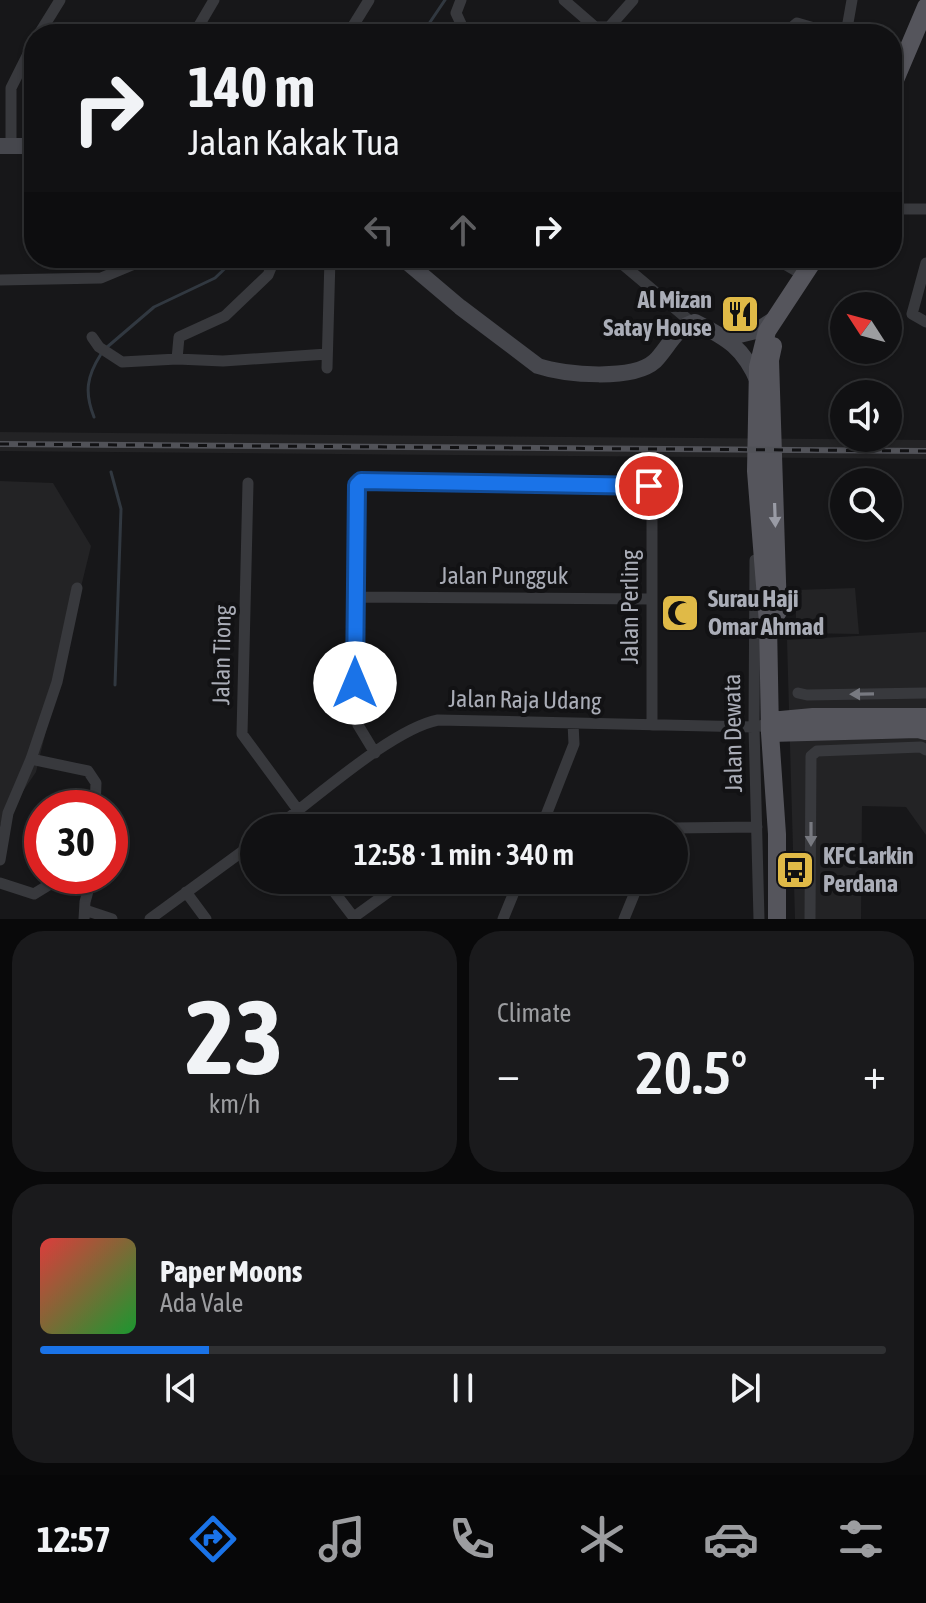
<!DOCTYPE html>
<meta charset="utf-8">
<style>
:root{--surface:#111113;--page:#1a1a1c;--text:#f1f3f6;--muted:#9c9da0;--line:#303133;--accent:#1a73e8}
body{margin:0;font-family:"Asap Condensed",sans-serif;background:var(--page);color:var(--text);height:100vh;display:flex;flex-direction:column;font-size:30px;white-space:nowrap}
*{box-sizing:border-box;margin:0}
p{font-size:26px;color:var(--muted)}
.icon{flex:none;width:44px;height:44px;fill:none;stroke:currentColor;stroke-width:2;stroke-linecap:round;stroke-linejoin:round}
.map{position:relative;height:919px;overflow:hidden}
.drawer{display:flex;flex-direction:column;gap:12px;padding:12px;background:#09090a;flex:1}
.drawer>*{flex:none}
.top-card{position:absolute;left:24px;top:24px;width:878px;height:244px;border-radius:32px;box-shadow:0 2px 6px #0004,0 0 0 2px var(--line);background:#111113;color:var(--text);overflow:hidden}
.needle{width:52px;rotate:306deg}
.fabs{position:absolute;left:830px;top:292px;display:grid;gap:16px}
.fabs a{display:grid;place-items:center;width:72px;height:72px;border-radius:50%;background:var(--surface);box-shadow:0 2px 6px #0004,0 0 0 2px var(--line);font-size:40px}
.speed{position:absolute;left:24px;top:790px;display:flex;gap:16px;font-size:40px;font-weight:700;text-align:center}
.speed>*{display:grid;place-content:center;width:104px;height:104px;border-radius:50%;background:var(--surface);box-shadow:0 2px 6px #0004,0 0 0 2px var(--line);line-height:1}
.speed .limit{border:12px solid #d22;background:#fff;color:#111}
.pin{position:absolute;display:grid;place-items:center;width:68px;height:68px;color:#fff;margin:-34px;border:4px solid #fff;border-radius:50%;box-shadow:0 2px 8px #0007}
.me{position:absolute;width:88px;margin:-44px;rotate:0deg;stroke-linejoin:round;filter:drop-shadow(0 0 6px #0008)}
.turn{display:flex;align-items:center;gap:28px;height:168px;padding:0 32px;font-size:36px}
.turn .icon{width:104px;height:104px;stroke-width:2.5}
.turn b{display:block;font-size:56px;line-height:68px}
.lanes{display:flex;align-items:center;height:76px;padding:0 32px;background:#0003;justify-content:center;gap:40px;direction:ltr}
.lanes .off{opacity:.35}
.big{font-size:60px;font-weight:600;line-height:1.1}
.drawer .widget{flex:1;display:flex;flex-direction:column;justify-content:center;gap:12px;min-width:0;padding:0 28px;border-radius:32px;background:var(--page)}
.drawer .dial{align-items:center;gap:0}
.dial b{font-size:104px;line-height:1}
.song{display:flex;align-items:center;gap:24px}
.cover{width:96px;height:96px;border-radius:12px;background:linear-gradient(135deg,hsl(0 70% 55%),hsl(130 70% 35%))}
.played{height:8px;border-radius:4px;background:linear-gradient(90deg,var(--accent) 20%,var(--line) 20%)}
.keys{display:flex;justify-content:space-around;direction:ltr}
.heat{display:flex;justify-content:space-between;align-items:center;font-size:44px;direction:ltr}
.drawer .tiles{flex:1;display:grid;gap:12px;grid-template-columns:1fr 1fr}
.widget:last-child{grid-column:span 2}
.trip{position:absolute;left:240px;top:814px;width:448px;height:80px;border-radius:40px;background:var(--surface);box-shadow:0 2px 6px #0004,0 0 0 2px var(--line);font-weight:600;line-height:80px;text-align:center}
.tab-bar{display:flex;height:128px;justify-content:space-around;align-items:center;background:#070708;color:var(--muted)}
.tab-bar .icon{width:56px;height:56px}
.tab-bar .current{color:var(--accent)}
.tab-bar b{font-size:36px;color:var(--text)}
.map>svg:first-child{display:block}
.built{fill:#232325}
.lines{fill:none;stroke-linecap:round;stroke-linejoin:round}
.stream{stroke:#313840;stroke-width:3}
.street{stroke:#38393d;stroke-width:11}
.secondary{stroke:#46474d;stroke-width:16}
.primary{stroke:#55555c;stroke-width:18}
.rail-casing{stroke:#515258;stroke-width:6}
.rail{stroke:#121214;stroke-width:3;stroke-dasharray:9;stroke-linecap:butt}
.oneway{fill:#999ba5}
.oneway2{fill:#777980}
.route-casing{stroke:#114b97;stroke-width:20}
.route{stroke:#1a73e8;stroke-width:14}
.labels{text-anchor:middle;stroke-width:8;stroke-linejoin:round;paint-order:stroke}
.poi-label{font-size:24px;font-weight:bold;fill:#aaadb7;stroke:#121214;text-anchor:start}
.street-label{font-size:24px;fill:#aaadb7;stroke:#121214}
</style>
<div class="map">
<svg width="926" height="919" viewBox="0 0 926 919">
<rect width="100%" height="100%" fill="#171719"/>
<path class="built" d="M0 432 926 440V459L0 451Z
M0 481 53 483 91 546 36 772 0 825Z
M855 588 859 634 796 633V590Z
M926 632V835L906 807 862 806 861 919H795L787 640Z"/>
<g class="lines">
<path class="stream" d="M422 34 445 0
M106 348 154 307 215 278 236 258
M94 417C84 392 87 376 101 354
M111 472 121 509 115 685"/>
<path class="street" d="M564 0 595 27H607
M604 33 633 0
M39 34 60 0
M194 34 214 0
M348 34 369 0
M458 34 462 26 456 13 461 0
M784 34 797 23 835 34
M846 34 852 0
M11 146V88L34 42
M892 209H926
M615 258 691 322
M774 258 805 276
M926 263 912 314 926 322
M0 280 101 278 149 258
M92 337 99 347 122 362 177 359 223 361 327 354
M177 359 179 337 225 316 268 275 275 258
M327 368 330 258
M248 483 242 734 298 810
M755 560 754 727 759 919
M356 597 651 599
M798 693 807 695 926 693
M375 753 358 725 355 711 357 485 367 479 649 486 652 490V725
M31 759 88 771 96 783 95 808
M275 828C315 799 392 729 438 720L754 727 761 726 770 721
M541 828 574 744 573 723
M674 828 757 827
M0 860 8 813 31 759 57 682 77 588
M325 880 355 919
M0 883 34 894 60 878 75 876
M186 892 206 919
M85 910 112 919
M354 917 405 880
M84 919 85 902 92 876
M150 919 254 843
M503 919 519 880
M624 919 640 880
M810 919 811 756 817 751 921 747 926 750"/>
<path class="secondary" d="M0 146H34
M402 258 460 307 538 366C565 375 633 381 655 361 667 349 678 325 695 322 727 338 744 348 758 382
M727 338 756 331 773 320"/>
<path class="primary" d="M892 87 926 7
M773 346 770 360 778 612
M770 721 813 717H926
M770 733 918 729 926 731
M777 919V834L770 733 768 623 756 471 758 367 767 331 815 258"/>
<defs>
<path id="rail" d="M0 444 926 451"/>
</defs>
<use href="#rail" class="rail-casing"/>
<use href="#rail" class="rail"/>
</g>
<defs><path id="oneway-solid" d="M-6-.8H1V-3.2L6.5 0L1 3.2V.8H-6Z" transform="scale(2)"/></defs>
<use class="oneway" href="#oneway-solid" transform="translate(775 515) rotate(88)"/>
<g class="oneway2">
<use href="#oneway-solid" transform="translate(862 694) rotate(179)"/>
<use href="#oneway-solid" transform="translate(811 834) rotate(90)"/>
</g>
<g class="lines">
<defs>
<path id="route" d="M355 683 357 485 361 481 649 486"/>
</defs>
<use href="#route" class="route-casing"/>
<use href="#route" class="route"/>
</g>
<defs>
<symbol id="restaurant-square" viewBox="-11 -11 22 22"><rect x="-9" y="-9" width="18" height="18" rx="4" fill="#e0ba47" stroke="#121214"/><path d="M-5-6h1v4h1v-4h1v4h1v-4h1v5L-1.5 .5V6h-2V.5L-5-1ZM5-6V6H3V1.5H1.5Q1.5-4 5-6Z" fill="#111"/></symbol>
<symbol id="mosque-square" viewBox="-11 -11 22 22"><rect x="-9" y="-9" width="18" height="18" rx="4" fill="#e0ba47" stroke="#121214"/><path d="M3.5-4.9A6 6 0 1 0 3.5 4.9A5 5 0 1 1 3.5-4.9Z" fill="#111"/></symbol>
<symbol id="bus-square" viewBox="-11 -11 22 22"><rect x="-9" y="-9" width="18" height="18" rx="4" fill="#e0ba47" stroke="#121214"/><path d="M-5-6H5V4H4V6H2V4H-2V6H-4V4H-5ZM-3.5-4V0h7V-4ZM-3.5 1.2v1.5H-2V1.2ZM2 1.2v1.5H3.5V1.2Z" fill="#111"/></symbol>
</defs>
<g fill-rule="evenodd">
<use href="#restaurant-square" x="718" y="292" width="44" height="44"/>
<use href="#mosque-square" x="658" y="591" width="44" height="44"/>
<use href="#bus-square" x="773" y="848" width="44" height="44"/>
</g>
<g class="labels">
<g class="poi-label">
<text x="712" y="308" text-anchor="end">Al Mizan<tspan x="712" dy="28">Satay House</tspan></text>
<text x="708" y="607">Surau Haji<tspan x="708" dy="28">Omar Ahmad</tspan></text>
<text x="823" y="864">KFC Larkin<tspan x="823" dy="28">Perdana</tspan></text>
</g>
<g class="street-label">
<text x="504" y="584">Jalan Pungguk</text>
<text transform="translate(630 607) rotate(-90)" y="8">Jalan Perling</text>
<text transform="translate(222 655) rotate(-89)" y="8">Jalan Tiong</text>
<text transform="translate(525 700) rotate(1)" y="8">Jalan Raja Udang</text>
<text transform="translate(733 733) rotate(-91)" y="8">Jalan Dewata</text>
</g>
</g>
</svg>
<div class="fabs">
<a><svg class="needle" viewBox="-14 -14 28 28"><path d="M0-13l5 13h-10z" fill="#e53935"/><path d="M0 13l5-13h-10z" fill="#9c9da0"/></svg></a>
<a><svg class="icon" aria-label="sound" viewBox="0 0 24 24"><path d="M4 9h4l5-4v14l-5-4H4zM17 9q2 3 0 6"/></svg></a>
<a><svg class="icon" aria-label="search" viewBox="0 0 24 24"><circle cx="10" cy="10" r="6"/><path d="M15 15l6 6"/></svg></a>
</div>
<div class="speed"><div class="limit">30</div></div>
<div class="pin" style="left:649px;top:486px;background:#d93025"><svg class="icon" aria-label="arrive" viewBox="0 0 24 24"><path d="M6 21V4h12l-3 4 3 4H6"/></svg></div>
<svg class="me" style="left:355px;top:683px" viewBox="-20 -20 40 40"><circle r="19" fill="#fff"/><path d="M0-13L10 11 0 6-10 11z" fill="#1a73e8"/></svg>
<div class="trip">12:58 · 1 min · 340 m</div>
<div class="top-card">
<div class="turn"><svg class="icon" aria-label="right" viewBox="0 0 24 24"><path d="M7 20v-9h11M14 6l5 5-5 5"/></svg><div><b>140 m</b>Jalan Kakak Tua</div></div>
<div class="lanes"><svg class="icon off" aria-label="left" viewBox="0 0 24 24"><path d="M17 20v-9H6M10 6l-5 5 5 5"/></svg><svg class="icon off" aria-label="ahead" viewBox="0 0 24 24"><path d="M12 20V5M6 11l6-6 6 6"/></svg><svg class="icon" aria-label="right" viewBox="0 0 24 24"><path d="M7 20v-9h11M14 6l5 5-5 5"/></svg></div>
</div>
</div>
<section class="drawer">
<div class="tiles">
<div class="widget dial"><b>23</b><p>km/h</p></div>
<div class="widget"><p>Climate</p>
<div class="heat"><a>−</a><b class="big">20.5°</b><a>+</a></div>
</div>
<div class="widget">
<div class="song"><i class="cover"></i><div><b>Paper Moons</b><p>Ada Vale</p></div></div>
<div class="played"></div>
<div class="keys"><svg class="icon" aria-label="previous" viewBox="0 0 24 24"><path d="M18 5L8 12l10 7zM5 5v14"/></svg><svg class="icon" aria-label="pause" viewBox="0 0 24 24"><path d="M8 5v14M16 5v14"/></svg><svg class="icon" aria-label="next" viewBox="0 0 24 24"><path d="M6 5l10 7-10 7zM19 5v14"/></svg></div>
</div>
</div>
</section>
<nav class="tab-bar">
<b>12:57</b>
<svg class="icon current" aria-label="directions" viewBox="0 0 24 24"><path d="M12 3l9 9-9 9-9-9zM9 14v-3h6M13 9l2 2-2 2"/></svg>
<svg class="icon" aria-label="music" viewBox="0 0 24 24"><path d="M9 18V5l10-2v13"/><circle cx="6" cy="18" r="3"/><circle cx="16" cy="16" r="3"/></svg>
<svg class="icon" aria-label="phone" viewBox="0 0 24 24"><path d="M5 4h4l2 5-3 2q2 4 5 5l2-3 5 2v4C11 20 4 13 5 4z"/></svg>
<svg class="icon" aria-label="climate" viewBox="0 0 24 24"><path d="M12 3v18M4 7l16 10M4 17L20 7"/></svg>
<svg class="icon" aria-label="car" viewBox="0 0 24 24"><path d="M5 17H2v-5l4-1 3-4h7l3 4 3 1v5h-3M9 17h6M6 11h13"/><circle cx="7" cy="17" r="2"/><circle cx="17" cy="17" r="2"/></svg>
<svg class="icon" aria-label="filters" viewBox="0 0 24 24"><path d="M4 7h16M4 17h16"/><circle cx="9" cy="7" r="2"/><circle cx="15" cy="17" r="2"/></svg>
</nav>
